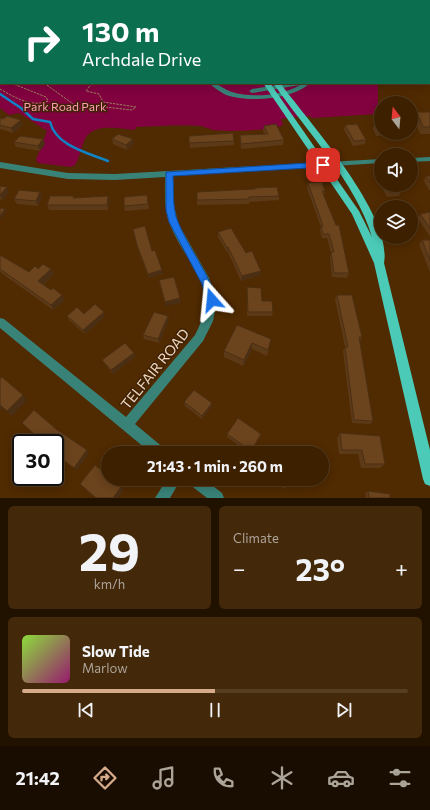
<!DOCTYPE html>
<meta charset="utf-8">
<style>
:root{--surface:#3c2000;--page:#43280a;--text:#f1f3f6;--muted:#aca399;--line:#553e22;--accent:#d6ab8b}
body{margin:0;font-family:Commissioner,sans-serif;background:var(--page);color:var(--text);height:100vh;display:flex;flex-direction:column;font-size:15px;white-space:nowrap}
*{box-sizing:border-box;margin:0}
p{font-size:13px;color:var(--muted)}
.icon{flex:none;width:22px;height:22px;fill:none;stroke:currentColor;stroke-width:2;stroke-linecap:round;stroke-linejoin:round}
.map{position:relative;height:498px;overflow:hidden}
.panel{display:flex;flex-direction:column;gap:8px;padding:8px;background:#211200;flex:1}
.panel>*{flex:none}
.top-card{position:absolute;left:0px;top:0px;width:430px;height:84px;box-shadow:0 2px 10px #0003,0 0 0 1px var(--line);background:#0b6e4f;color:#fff;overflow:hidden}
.needle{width:26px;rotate:344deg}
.tools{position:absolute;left:374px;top:96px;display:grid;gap:8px}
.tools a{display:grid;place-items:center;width:44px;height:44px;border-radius:50%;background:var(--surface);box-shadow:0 2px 10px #0003,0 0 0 1px var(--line);font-size:20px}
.speed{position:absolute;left:12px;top:434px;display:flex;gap:8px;font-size:20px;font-weight:700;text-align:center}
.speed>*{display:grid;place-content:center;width:52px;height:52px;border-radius:50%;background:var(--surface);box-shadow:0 2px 10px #0003,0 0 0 1px var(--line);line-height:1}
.speed .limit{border:2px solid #111;border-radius:6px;background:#fff;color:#111}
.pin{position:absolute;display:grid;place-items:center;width:34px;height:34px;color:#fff;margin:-17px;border-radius:8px;box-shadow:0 2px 6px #0006}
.me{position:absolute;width:44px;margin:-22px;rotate:342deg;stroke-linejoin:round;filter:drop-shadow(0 0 3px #0008)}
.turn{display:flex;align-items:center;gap:14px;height:84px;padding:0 16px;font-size:18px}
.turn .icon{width:52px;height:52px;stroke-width:2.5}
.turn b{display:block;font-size:28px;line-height:34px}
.big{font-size:30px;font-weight:700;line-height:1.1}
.panel .tile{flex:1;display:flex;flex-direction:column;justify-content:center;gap:6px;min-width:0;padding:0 14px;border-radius:6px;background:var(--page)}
.panel .dial{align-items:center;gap:0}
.dial b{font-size:52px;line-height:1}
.song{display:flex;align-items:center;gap:12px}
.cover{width:48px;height:48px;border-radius:6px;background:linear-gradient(135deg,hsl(90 70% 55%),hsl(320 70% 35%))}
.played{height:4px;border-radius:2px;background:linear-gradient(90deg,var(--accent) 50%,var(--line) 50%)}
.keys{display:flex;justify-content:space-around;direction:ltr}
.heat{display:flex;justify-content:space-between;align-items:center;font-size:22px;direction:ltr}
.panel .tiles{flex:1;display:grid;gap:8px;grid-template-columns:1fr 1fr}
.tile:last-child{grid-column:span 2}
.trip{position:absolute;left:101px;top:446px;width:228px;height:40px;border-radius:20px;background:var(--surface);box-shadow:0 2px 10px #0003,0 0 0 1px var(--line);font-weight:700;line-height:40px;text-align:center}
.dock{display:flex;height:64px;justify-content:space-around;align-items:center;background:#180d00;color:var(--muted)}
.dock .icon{width:28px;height:28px}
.dock .active{color:var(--accent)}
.dock b{font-size:18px;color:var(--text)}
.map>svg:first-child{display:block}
.green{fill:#81023f}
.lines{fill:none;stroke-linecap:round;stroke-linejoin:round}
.stream{stroke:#0f83c4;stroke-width:2.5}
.path{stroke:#9e7f5f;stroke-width:1;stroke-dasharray:2.5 1;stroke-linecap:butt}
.minor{fill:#398277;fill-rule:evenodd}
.major{fill:#4bcab7;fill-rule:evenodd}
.wall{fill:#5c3a18}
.shaded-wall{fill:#4b2f14}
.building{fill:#6b431c;stroke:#4b2f14}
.route{fill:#1a73e8;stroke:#114b97}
.labels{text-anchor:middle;stroke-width:3;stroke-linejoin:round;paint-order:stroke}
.far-park-label{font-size:12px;fill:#ff9eb9;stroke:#402204}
.street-label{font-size:14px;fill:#f0d8c3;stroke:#402204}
</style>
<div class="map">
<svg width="430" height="498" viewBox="0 0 430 498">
<rect width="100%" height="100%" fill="#502a00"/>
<path class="green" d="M0 0H378L1 1V83H378V114L312 118 310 116 281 119 283 125C273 131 225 132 213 130 209 129 205 127 201 126 180 125 158 126 136 127L135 130C121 129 93 122 85 139 81 147 80 157 75 165L71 167 38 163 36 160 47 131 19 113 9 115 0 108Z"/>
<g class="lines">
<path class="stream" d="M0 94 21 108 33 119 50 122C56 146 88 153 108 161"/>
<path class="path" d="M44 83 80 109 105 107 132 110 136 107 103 102 99 94 86 91 92 83
M0 89C14 97 32 108 48 101L46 97 11 83"/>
<path class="minor" d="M429 19H430V23H429Z
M0 33H1V37H0Z
M429 72H430V76H429Z
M209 83C220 83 222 89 232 92 252 98 282 96 300 85L252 93 249 91 252 89 289 83H310C293 100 245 103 224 94 219 91 213 87 209 83Z
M430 157V161L411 162V158Z
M381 159V163L173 176 174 205 178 223 209 278 214 292 216 306 213 321 203 341 135 424 165 449 167 453H151L0 328V318L4 319 126 417 195 335C222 283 186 267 169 222 164 208 165 192 165 177L115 180 68 179 0 168V162L68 173 115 174Z
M167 479H181L170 498H155Z
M188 479H204L222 493 224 498H207L189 484Z"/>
<path class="major" d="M231 0H237V1H231Z
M240 0H246V1H240Z
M263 83H270L359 211 372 237C357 184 304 128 273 83H280C309 122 393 215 384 263L430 450V486L425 484 423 479 374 263 352 214Z"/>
</g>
<path class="wall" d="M417 112H430V134H420L414 119Z
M0 118 3 119 21 120 23 125 13 133 0 129Z
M374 124H381V133H395V135L376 136 373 129Z
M345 125 366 140 365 144 353 146 344 130Z
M264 126 284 140 283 145 241 149 240 140V135L265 134 263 131Z
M189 136 234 141V145L190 148Z
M43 139 45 144 40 151 16 147 14 142Z
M112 139 134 144 127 150 113 144Z
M426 176H430V190H429L424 181Z
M308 183 325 191 324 195 349 273 347 278 332 277 330 257 331 253 327 238H322L320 230 321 227 307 188Z
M383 185H397L401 191 399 196 387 197 382 188Z
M0 186 9 192 3 200 0 199Z
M255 188 279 196V200L249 202V204L197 205V192L255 190Z
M74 196 75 198 108 196 109 201 108 210H49L47 205Z
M42 197 38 206 17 204 14 199Z
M148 200 149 209 125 211 124 206Z
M430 212V236L418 219 420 214Z
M133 229 152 251 163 274 149 278 138 250Z
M218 232 246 253 261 271V275L241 281 228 252H227L218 237Z
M422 240H430V272L419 244Z
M0 255 29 272 38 269H51L54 274 43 285 51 290 62 295 65 300 53 310 0 272Z
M247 287 262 301 273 312 272 316H247Z
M337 295 362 337 360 341 373 421 370 424 352 423 343 351 345 347 335 299Z
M84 314 105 316 85 334 69 320 67 316Z
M168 316 169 320 159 343 144 339 143 335Z
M237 325 271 339 267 356 252 349 243 366 224 357V351Z
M134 353 135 357 113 374 104 363 102 360Z
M184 402 212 403V406L202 419 185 406Z
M56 429 87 450 89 453 77 470 55 454V443Z
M340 433 385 464 380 468H361L358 454H339L337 438Z
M227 434H261L260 437 250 453H249L227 437Z
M271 479H291L285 489Z
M368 491 390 498H366L365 493Z"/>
<path class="shaded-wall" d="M21 120 23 125 13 133 11 128Z
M43 139 45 144 40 151 38 146Z
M133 139 134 144 127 150 126 145Z
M7 187 9 192 3 200 0 195Z
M40 192 42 197 38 206 36 201Z
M108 196 109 201 108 210 107 205Z
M5 209 6 211 2 219 0 216Z
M228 247V252H227V248Z
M51 269 54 274 41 287 38 281Z
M162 270 163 274 149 278 148 274Z
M261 271V275L241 281 242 276Z
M62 295 65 300 53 310 51 305Z
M180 298 181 303 165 306V302Z
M104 312 105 316 85 334 83 330Z
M168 316 169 320 159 343 158 339Z
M252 343V349L243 366 244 360Z
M134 353 135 357 113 374 111 370Z
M23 395 27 400 12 416 7 411Z
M212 403V406L202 419V416Z
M0 405 3 408 0 411Z
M87 450 89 453 77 470 74 468Z
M121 487 124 490 118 498H113Z"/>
<path class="building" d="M417 112H430V127H423Z
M7 116 21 120 11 128 0 125V118L3 119Z
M276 124 284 140 241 144 240 135 268 134 264 126Z
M357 124 366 140 354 141 345 125Z
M374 124H381V131H378Z
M233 133 234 141 189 143V136Z
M118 134 133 139 126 145 112 139Z
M20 136 43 139 38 146 14 142Z
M426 176H430V183Z
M322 182 325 191H322L336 225H339L349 273H334L331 252H334L329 234H323L321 226H323L308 183Z
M385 185H397L401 191 389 192Z
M0 186 7 187 0 195Z
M277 187 279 196 249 197V199L197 200V192L255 189V188Z
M19 190 40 192 36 201 14 199Z
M147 195 148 204 124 206V197Z
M50 196H74L73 198 108 196 107 205H47Z
M0 208 5 209 0 216Z
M430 212V228L420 214Z
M145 226 152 251 155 250 162 270 148 274 137 245 133 229Z
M231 228 246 253 252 251 261 271 242 276 228 247 227 248 218 232Z
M422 240H430V260Z
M0 255 29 272 35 266 38 269 43 264 51 269 38 281 51 290 53 288 62 295 51 305 0 269Z
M174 277 180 298 165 302 159 280Z
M247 287 261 288 262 301H272L273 312H248Z
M337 295H352L362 337H359L373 421 354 420 345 347H348Z
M95 304 104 312 83 330 67 316 77 307 84 314Z
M154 312 168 316 158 339 143 335Z
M237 325 271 339 268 350 252 343 244 360 224 351Z
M125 343 134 353 111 370 102 360Z
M2 377 23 395 7 411 0 405V379Z
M194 390 212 403 202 416 184 402Z
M34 410 56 429 87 450 74 468 55 454V443H44L22 423Z
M238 418 261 434 251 451 227 434Z
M340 433 380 436 385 464H365L362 450H342Z
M95 465 108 476V479H112L121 487 113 498H96L80 484Z
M275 479H291L286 487Z
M368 491 390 494V498H369Z"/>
<path class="route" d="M323 162 327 165 326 167 173 176C174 191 172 208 178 222 189 249 208 272 217 300L215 303H208L202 284 169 222 166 210V172Z"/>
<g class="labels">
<g class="far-park-label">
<text x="65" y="111">Park Road Park</text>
</g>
<g class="street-label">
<text transform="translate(155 369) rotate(-51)" y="5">TELFAIR ROAD</text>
</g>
</g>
</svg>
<div class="tools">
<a><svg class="needle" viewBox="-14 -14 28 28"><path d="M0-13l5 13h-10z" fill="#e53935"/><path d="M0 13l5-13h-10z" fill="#aca399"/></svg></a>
<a><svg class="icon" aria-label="sound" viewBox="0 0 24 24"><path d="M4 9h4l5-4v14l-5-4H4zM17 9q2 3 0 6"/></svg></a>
<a><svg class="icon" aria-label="layers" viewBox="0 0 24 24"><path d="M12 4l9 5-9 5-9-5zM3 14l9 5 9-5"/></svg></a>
</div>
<div class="speed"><div class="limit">30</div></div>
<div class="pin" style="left:323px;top:165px;background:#d93025"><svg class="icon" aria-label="arrive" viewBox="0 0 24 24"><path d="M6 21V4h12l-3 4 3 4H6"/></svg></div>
<svg class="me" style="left:212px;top:300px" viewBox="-20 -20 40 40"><path d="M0-17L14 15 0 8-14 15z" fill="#1a73e8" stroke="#fff" stroke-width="4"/></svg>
<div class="trip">21:43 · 1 min · 260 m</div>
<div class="top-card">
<div class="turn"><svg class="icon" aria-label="right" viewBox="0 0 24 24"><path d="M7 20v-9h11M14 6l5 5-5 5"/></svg><div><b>130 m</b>Archdale Drive</div></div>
</div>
</div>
<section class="panel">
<div class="tiles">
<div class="tile dial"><b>29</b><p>km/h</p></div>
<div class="tile"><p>Climate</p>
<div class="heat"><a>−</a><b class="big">23°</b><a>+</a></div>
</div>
<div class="tile">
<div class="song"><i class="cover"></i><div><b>Slow Tide</b><p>Marlow</p></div></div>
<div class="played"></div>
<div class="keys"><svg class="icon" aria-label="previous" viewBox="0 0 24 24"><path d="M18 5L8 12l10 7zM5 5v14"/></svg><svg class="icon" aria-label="pause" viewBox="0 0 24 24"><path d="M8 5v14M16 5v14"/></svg><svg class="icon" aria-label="next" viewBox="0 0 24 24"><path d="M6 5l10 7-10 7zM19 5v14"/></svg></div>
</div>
</div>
</section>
<nav class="dock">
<b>21:42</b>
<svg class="icon active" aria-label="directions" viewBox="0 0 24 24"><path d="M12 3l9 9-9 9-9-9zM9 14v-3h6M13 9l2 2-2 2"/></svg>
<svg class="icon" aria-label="music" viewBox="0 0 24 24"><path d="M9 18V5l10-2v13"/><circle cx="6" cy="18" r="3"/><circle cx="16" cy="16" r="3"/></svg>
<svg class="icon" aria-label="phone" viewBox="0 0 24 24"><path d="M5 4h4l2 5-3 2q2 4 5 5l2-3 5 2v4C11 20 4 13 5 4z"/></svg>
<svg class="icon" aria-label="climate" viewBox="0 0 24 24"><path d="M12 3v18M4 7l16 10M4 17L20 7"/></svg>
<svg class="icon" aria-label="car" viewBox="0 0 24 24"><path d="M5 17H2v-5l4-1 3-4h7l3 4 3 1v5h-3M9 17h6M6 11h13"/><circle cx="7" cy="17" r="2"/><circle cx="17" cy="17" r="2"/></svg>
<svg class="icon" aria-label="filters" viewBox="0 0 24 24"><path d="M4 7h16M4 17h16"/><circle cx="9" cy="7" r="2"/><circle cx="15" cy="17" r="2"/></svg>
</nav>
